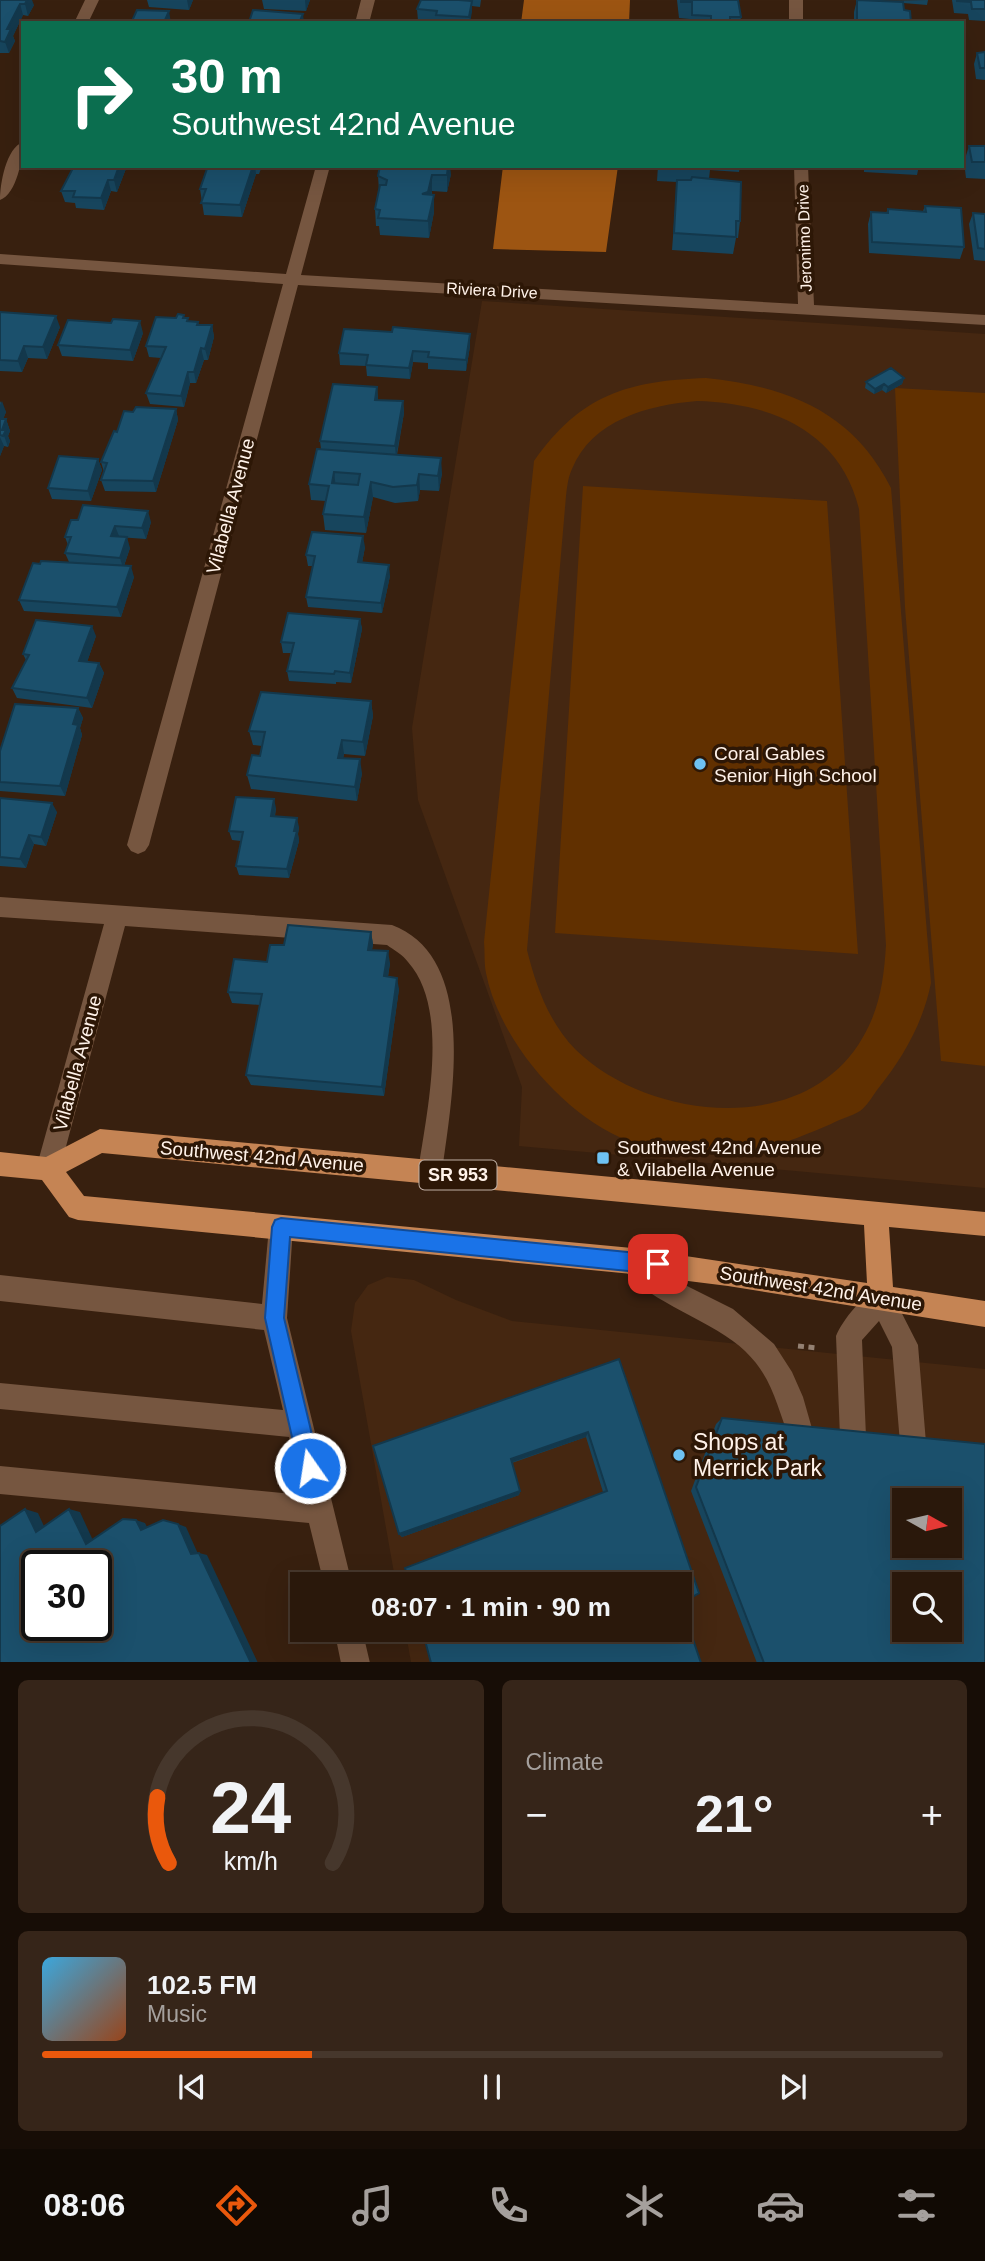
<!DOCTYPE html>
<meta charset="utf-8">
<style>
:root{--surface:#2a180b;--page:#362519;--text:#f1f3f6;--muted:#a5a09d;--line:#46372c;--accent:#ea580c}
body{margin:0;font-family:Arial,sans-serif;background:var(--page);color:var(--text);height:100vh;display:flex;flex-direction:column;font-size:26px;white-space:nowrap}
*{box-sizing:border-box;margin:0}
p{font-size:23px;color:var(--muted)}
.icon{flex:none;width:38px;height:38px;fill:none;stroke:currentColor;stroke-width:2;stroke-linecap:round;stroke-linejoin:round}
.map{position:relative;height:1662px;overflow:hidden}
.sheet{display:flex;flex-direction:column;gap:18px;padding:18px;background:#170d06;flex:1}
.sheet>*{flex:none}
.guide{position:absolute;left:21px;top:21px;width:943px;height:147px;border-radius:0px;box-shadow:0 7px 28px #0002,0 0 0 2px var(--line);background:#0b6e4f;color:#fff;overflow:hidden}
.needle{width:46px;rotate:98deg}
.controls{position:absolute;left:892px;top:1488px;display:grid;gap:14px}
.controls a{display:grid;place-items:center;width:70px;height:70px;border-radius:0px;background:var(--surface);box-shadow:0 7px 28px #0002,0 0 0 2px var(--line);font-size:35px}
.speed{position:absolute;left:21px;top:1550px;display:flex;gap:14px;font-size:35px;font-weight:700;text-align:center}
.speed>*{display:grid;place-content:center;width:91px;height:91px;border-radius:50%;background:var(--surface);box-shadow:0 7px 28px #0002,0 0 0 2px var(--line);line-height:1}
.speed .limit{border:4px solid #111;border-radius:10px;background:#fff;color:#111}
.pin{position:absolute;display:grid;place-items:center;width:60px;height:60px;color:#fff;margin:-30px;border-radius:14px;box-shadow:0 4px 10px #0006}
.me{position:absolute;width:77px;margin:-38px;rotate:347deg;stroke-linejoin:round;filter:drop-shadow(0 0 5px #0008)}
.turn{display:flex;align-items:center;gap:24px;height:147px;padding:0 35px;font-size:32px}
.turn .icon{width:91px;height:91px;stroke-width:2.5}
.turn b{display:block;font-size:49px;line-height:60px}
.big{font-size:52px;font-weight:700;line-height:1.1}
.sheet .tile{flex:1;display:flex;flex-direction:column;justify-content:center;gap:10px;min-width:0;padding:0 24px;border-radius:10px;background:var(--page)}
.sheet .dial{align-items:center;gap:0}
.dial svg{height:182px;overflow:visible;fill:none;stroke:var(--line);stroke-width:7;stroke-linecap:round;text-anchor:middle}
.dial text{fill:var(--text);stroke:none}
.song{display:flex;align-items:center;gap:21px}
.cover{width:84px;height:84px;border-radius:10px;background:linear-gradient(135deg,hsl(200 70% 55%),hsl(20 70% 35%))}
.played{height:7px;border-radius:4px;background:linear-gradient(90deg,var(--accent) 30%,var(--line) 30%)}
.keys{display:flex;justify-content:space-around;direction:ltr}
.heat{display:flex;justify-content:space-between;align-items:center;font-size:38px;direction:ltr}
.sheet .tiles{flex:1;display:grid;gap:18px;grid-template-columns:1fr 1fr}
.tile:last-child{grid-column:span 2}
.trip{position:absolute;left:290px;top:1572px;width:402px;height:70px;border-radius:0px;background:var(--surface);box-shadow:0 7px 28px #0002,0 0 0 2px var(--line);font-weight:700;line-height:70px;text-align:center}
.tab-bar{display:flex;height:112px;justify-content:space-around;align-items:center;background:#110a04;color:var(--muted)}
.tab-bar .icon{width:49px;height:49px}
.tab-bar .active{color:var(--accent)}
.tab-bar b{font-size:32px;color:var(--text)}
.map>svg:first-child{display:block}
.built{fill:#452711;fill-rule:evenodd}
.green{fill:#613000;fill-rule:evenodd}
.water{fill:#9d5512}
.lines{fill:none;stroke-linecap:round;stroke-linejoin:round}
.path{stroke:#938072;stroke-width:5;stroke-dasharray:6 4.5;stroke-linecap:butt}
.minor{fill:#765640;fill-rule:evenodd}
.major{fill:#c58454;fill-rule:evenodd}
.wall{fill:#17455d}
.shaded-wall{fill:#13384c}
.building{fill:#1b506c;stroke:#13384c;stroke-width:2;fill-rule:evenodd}
.route{fill:#1a73e8;stroke:#114b97;stroke-width:2}
.poi-dot{fill:#6ec2f3;stroke:#2d1706;stroke-width:2.5}
.labels{text-anchor:middle;stroke-width:7;stroke-linejoin:round;paint-order:stroke}
.far-street-label{font-size:16px;fill:#fff2e9;stroke:#2d1706}
.shield{fill:#2d1706;stroke:#c0b0a5;stroke-width:2}
.shield-label{font-size:18px;font-weight:bold;fill:#fff2e9}
.street-label{font-size:19px;fill:#fff2e9;stroke:#2d1706}
.poi-label{font-size:19px;fill:#fff2e9;stroke:#2d1706;text-anchor:start}
.near-poi-label{font-size:23px;fill:#fff2e9;stroke:#2d1706;text-anchor:start}
</style>
<div class="map">
<svg width="985" height="1663" viewBox="0 0 985 1663">
<rect width="100%" height="100%" fill="#38200f"/>
<path class="built" d="M482 301 985 334V1188L519 1146 522 1087 418 800 412 728Z
M387 1277 414 1280 456 1300 512 1321 985 1369V1662H411L405 1629H681V1584H396L351 1331 355 1303 368 1285ZM905 1500H950V1545H905ZM905 1584H950V1629H905Z"/>
<path class="green" d="M706 378C786 386 853 411 891 488L931 983C923 1023 903 1058 877 1090 872 1097 867 1106 860 1111 852 1116 840 1119 831 1124 809 1133 786 1144 761 1148 725 1154 664 1153 629 1141 565 1117 499 1040 486 973 484 963 485 952 484 942L534 461C581 395 626 381 706 378ZM697 401C771 403 840 431 859 509L886 945C884 978 880 1008 863 1037 806 1138 649 1121 576 1050 549 1023 536 986 527 950L566 496C567 488 568 477 572 469 592 420 648 405 697 401Z
M895 388 985 393V1066L941 1061 905 607Z
M583 486 827 501 858 954 555 933Z"/>
<path class="water" d="M524 0H630L629 23H521Z
M503 166H618L606 252 493 249Z"/>
<g class="lines">
<path class="path" d="M798 1346 817 1348"/>
<path class="minor" d="M85 0H99L88 23H74Z
M361 0H375L369 23H355Z
M789 0H803V23H789Z
M23 142C23 157 17 194 0 200 0 184 6 148 23 142Z
M316 166H330L301 275 798 304 794 166H808L814 305 985 315V325L298 285 149 845 145 851 138 854 131 851 127 845 283 284 0 264V254L286 274Z
M0 897 392 925C480 958 451 1102 442 1172L439 1180 430 1184 421 1180 418 1172C426 1114 451 1010 408 962 403 955 394 950 387 945L125 926 60 1169 57 1177 48 1181 39 1177 36 1169 104 924 0 917Z
M281 1215 290 1218 293 1227 287 1318 352 1584H324L309 1523 0 1494V1466L303 1495 289 1437 0 1409V1383L283 1410 264 1330 0 1301V1275L262 1304 269 1227 272 1218Z
M632 1248 687 1286 733 1309 774 1344 792 1372 803 1397 813 1432 809 1441 800 1445 791 1441C776 1407 774 1379 745 1351 714 1320 635 1298 619 1261L623 1252Z
M881 1286 890 1290 918 1345 926 1443 922 1452 913 1456 904 1452 900 1443 892 1347 879 1321 862 1340 866 1437 862 1446 853 1450 844 1446 840 1437 836 1336C843 1319 864 1294 881 1286Z
M334 1629H362L370 1663H341Z"/>
<path class="major" d="M100 1129 985 1212V1236L889 1227 893 1287 985 1301V1327L728 1286 632 1274 78 1220 69 1217 42 1180 0 1176V1152L46 1157ZM102 1153 864 1225 867 1283 632 1248 84 1196 66 1172Z"/>
</g>
<path class="wall" d="M0 0 34 5 28 16 23 15 13 36 15 41 9 53H0Z
M147 0H201H193L189 10 149 7Z
M262 0H310L306 11 264 9Z
M421 0H481L480 7 472 6 470 23H437L418 21 417 9Z
M677 0H738L741 17 740 23H690V19L679 18Z
M857 0 868 1 928 0 927 5 903 3 904 10 911 23H854V12Z
M952 0H985V21L969 20 968 14 954 13Z
M985 52V80L976 79 974 64 977 53Z
M969 146H985V179L966 178 964 162Z
M72 166H127L117 192 111 191 104 210 76 208 75 203 65 202 61 191 73 169Z
M208 166H262L259 174H256L242 217 204 215 200 189Z
M658 166H740L739 172 710 170 709 179 740 221 738 238H736L733 254 672 250 677 182 657 181Z
M864 166H919L917 175 864 172Z
M451 174 447 192 432 191V195H434V212L429 238 380 235 379 226H376L375 209 379 191 378 176Z
M925 206 964 247 960 259 869 253 868 224 871 212 886 213 888 209 923 211Z
M973 213 985 214V261L974 260 969 224Z
M0 312 60 327 47 359 28 358 22 372 0 371Z
M185 318H188V321L198 322 199 325H212L214 337 208 360H204L196 383H190L184 407 150 404 146 393 161 358 149 357 146 346Z
M392 332 470 334V346L466 371 428 369V363L413 362 410 379 367 376 366 366 340 365 339 353Z
M143 333 133 361 62 356 58 345Z
M904 378 902 384 886 393 882 390 874 394 865 388 866 382Z
M377 387 378 400 403 401 404 413 397 455 442 473 439 491 420 490 418 501 395 503 373 497 366 533 325 530 323 514 326 501 311 500 309 484 321 449 320 441Z
M0 401 6 412 3 419H6L10 431 8 436 10 441 8 447 4 446 0 456Z
M176 409 178 420 156 492 105 491 101 480 104 472 101 462 117 432 133 412Z
M98 459 102 470 91 501 52 499 48 488Z
M78 520 151 522 146 539 118 537 130 548 124 566 134 577 121 617 24 611 19 600 69 562 65 553 68 545 65 537Z
M365 547 362 563 390 576 382 613 308 607 306 597 313 566H308L306 555Z
M360 619 362 629 351 683 336 682V684L289 681 287 671 291 653H283L281 642Z
M96 636 87 662 99 663 104 673 92 708 17 698 12 688 26 660 23 654Z
M371 701 373 716 365 756 344 754 343 758 362 773 357 801 251 789 247 775 260 756 262 746 253 745 249 731Z
M78 708 83 718 80 728 82 735 65 796 0 791V751Z
M0 798 57 812 46 846 34 844 26 868 0 866Z
M276 808 275 816 299 827 298 834 299 841 289 878 239 875 236 866 241 841 232 840 229 831Z
M371 932 373 944 372 950 390 963 388 977 399 989 384 1096 251 1085 246 1075 260 1005 232 1003 228 992 267 962 284 945Z
M619 1359 681 1604 603 1492 586 1437 512 1463 520 1491 519 1495 402 1537 399 1534Z
M722 1418 985 1663H757L691 1491 716 1424Z"/>
<path class="shaded-wall" d="M27 0H32L34 5 28 16 25 4Z
M187 0H193L189 10Z
M305 0H310L306 11Z
M472 1V12L470 23H469Z
M20 4 23 15 13 36 15 41 9 53 5 42 7 29Z
M169 11 171 23 165 20Z
M303 14 304 23H299Z
M119 166H127L117 192 114 180Z
M253 166H255L256 174 242 217 240 205Z
M448 166H450L451 174 447 192V175Z
M432 175V191L429 209 422 194Z
M108 180 111 191 104 210 101 198Z
M434 195V212L429 238 428 221Z
M56 316 60 327 47 359 43 347Z
M140 321 143 333 133 361 130 350Z
M212 325 214 337 208 360 205 349Z
M470 334V346L466 371V360Z
M24 346 28 358 22 372 18 361Z
M201 348 204 360 196 383 194 372Z
M413 351V362L410 379 409 368Z
M188 372 190 383 184 407 181 396Z
M904 378 902 384 886 393 888 387Z
M884 384 882 390 874 394 875 389Z
M377 387 378 399 376 411 375 400Z
M2 401 6 412 0 427V405Z
M403 401 404 413 396 457 395 446Z
M176 409 178 420 156 492 153 481Z
M6 419 10 431 8 436 10 441 8 447 2 430Z
M0 437 4 446 0 456Z
M441 458 442 473 439 491 438 476Z
M98 459 102 470 91 501 88 491Z
M334 472 336 488 332 483Z
M419 474 420 490 418 501 417 485Z
M371 482 373 497 366 533 364 517Z
M148 511 151 522 146 539 142 528Z
M115 526 119 536H111Z
M363 536 365 547 360 573 358 562Z
M127 537 130 548 123 568 120 558Z
M389 565 390 576 382 613 381 603Z
M131 566 134 577 121 617 117 607Z
M360 619 362 629 351 683 350 673Z
M92 626 96 636 84 671 79 661Z
M99 663 104 673 92 708 87 698Z
M371 701 373 716 365 756 363 742Z
M78 708 83 718 80 728 82 735 65 796 60 786 73 724Z
M342 740 344 754 341 771 338 758Z
M360 759 362 773 357 801 355 787Z
M274 799 276 808 273 825 271 816Z
M52 803 57 812 46 846 41 837Z
M297 818 299 827 298 834 299 841 289 878 287 869Z
M29 835 34 844 26 868 20 859Z
M371 932 373 944 370 961 368 950Z
M388 951 390 963 386 988 384 976Z
M397 978 399 989 384 1096 382 1087Z
M588 1432 586 1437 510 1463 511 1459Z
M520 1491 519 1495 402 1537 399 1534Z
M25 1509 38 1513 48 1535 36 1532Z
M69 1509 80 1512 96 1547 86 1544Z
M136 1520 145 1523 150 1533 141 1530Z
M178 1524 186 1527 199 1556 191 1554Z
M199 1553 207 1555 258 1663H251Z"/>
<path class="building" d="M0 0H27L25 4H20L7 29H11L5 42 0 41Z
M421 0H459L472 1 469 17 436 15 437 11 417 9Z
M681 0H738L741 17H730V23H711V16L692 15V2H681Z
M857 0 903 2 904 10 910 11 911 23H857Z
M957 0H985V9H972L971 2 957 1Z
M137 10 169 11 165 20H174L173 23H131Z
M253 10 303 14 299 23 249 22Z
M985 52V68H980L977 53Z
M969 146H985V162H972Z
M74 166H119L114 180H108L101 198 73 197 75 191H61Z
M208 166H253L240 205 201 203 206 189H200Z
M380 166H448L447 175H432L428 192 422 194 434 195 428 221 378 218 380 210 375 209 380 185H386L387 180 378 176Z
M692 177 741 182 740 221H736V237L674 233 677 180H691Z
M925 206 961 208 964 247 872 242 871 212 888 213V209L926 212Z
M973 213 985 214V249L978 248Z
M0 312 56 316 43 347 24 346 18 361 0 360Z
M178 314 184 315 183 318H188L187 321 198 322 197 325H212L205 349 201 348 194 372H188L181 396 146 393 166 347 146 346 156 317 176 318Z
M113 319 140 321 130 350 58 345 68 320 111 323Z
M393 327 470 334 466 360 428 357 429 352 413 351 409 368 366 365 368 355 339 353 344 329 392 332Z
M891 368 904 378 888 387 884 384 875 389 866 382Z
M333 384 377 387 375 400 403 401 395 446 320 441Z
M136 407 176 409 153 481 101 480 107 463 101 462 114 431 117 432 124 411 133 412Z
M0 419H6L2 430H6L3 436 0 435Z
M317 449 441 458 438 476 419 474 417 485 393 487 371 482 364 517 323 514 329 486 309 484ZM334 472 360 474 358 485 332 483Z
M59 456 98 459 88 491 48 488Z
M83 505 148 511 142 528 115 526 111 536 127 537 120 558 65 553 71 537H65L71 520H78Z
M312 532 363 536 358 562 389 565 381 603 306 597 315 556 306 555Z
M41 561 131 566 117 607 19 600 33 563 40 564Z
M288 613 360 619 350 673 335 671 334 674 287 671 294 643 281 642Z
M36 620 92 626 79 661 99 663 87 698 12 688 29 655 23 654Z
M261 692 371 701 363 742 342 740 338 758 360 759 355 787 247 775 252 755 260 756 265 732 249 731Z
M15 704 78 708 73 724 78 725 60 786 0 782V751Z
M236 797 274 799 271 816 297 818 294 831H297L287 869 236 866 243 832 229 831Z
M0 798 52 803 41 837 29 835 20 859 0 857Z
M288 925 371 932 368 950 388 951 384 976 397 978 382 1087 246 1075 262 994 228 992 234 959 267 962 270 945H284Z
M619 1359 699 1593 681 1604 701 1663H431L422 1629H681V1584H409L405 1568 607 1491 588 1432 511 1459 520 1491 399 1534 373 1446Z
M722 1418 985 1444V1663H764L696 1487ZM905 1500H950V1545H905ZM905 1584H950V1629H905Z
M25 1509 36 1532 69 1509 86 1544 123 1519 136 1520 141 1530 163 1520 178 1524 191 1554 199 1553 251 1663H0V1526ZM37 1566H96V1626H37Z"/>
<path class="route" d="M281 1218 658 1255 665 1257 668 1264 665 1271 658 1274 290 1237 284 1318 320 1468 317 1475 310 1478 302 1475 299 1468 265 1318 272 1227 275 1220Z"/>
<g class="poi-dot">
<circle cx="700" cy="764" r="7"/>
<rect x="596" y="1151" width="14" height="14" rx="3.5"/>
<circle cx="679" cy="1455" r="7"/>
</g>
<g class="labels">
<g class="far-street-label">
<text transform="translate(804 238) rotate(-92)" y="6">Jeronimo Drive</text>
<text transform="translate(492 290) rotate(3)" y="6">Riviera Drive</text>
</g>
<rect class="shield" x="419.5" y="1160.5" width="77" height="29" rx="5"/>
<g class="shield-label">
<text x="458" y="1181">SR 953</text>
</g>
<g class="street-label">
<text transform="translate(230 506) rotate(-75)" y="7">Vilabella Avenue</text>
<text transform="translate(77 1063) rotate(-75)" y="7">Vilabella Avenue</text>
<text transform="translate(262 1156) rotate(5)" y="7">Southwest 42nd Avenue</text>
<text transform="translate(821 1288) rotate(9)" y="7">Southwest 42nd Avenue</text>
</g>
<g class="poi-label">
<text x="714" y="760">Coral Gables<tspan x="714" dy="22">Senior High School</tspan></text>
<text x="617" y="1154">Southwest 42nd Avenue<tspan x="617" dy="22">&amp; Vilabella Avenue</tspan></text>
</g>
<g class="near-poi-label">
<text x="693" y="1450">Shops at<tspan x="693" dy="26">Merrick Park</tspan></text>
</g>
</g>
</svg>
<div class="controls">
<a><svg class="needle" viewBox="-14 -14 28 28"><path d="M0-13l5 13h-10z" fill="#e53935"/><path d="M0 13l5-13h-10z" fill="#a5a09d"/></svg></a>
<a><svg class="icon" aria-label="search" viewBox="0 0 24 24"><circle cx="10" cy="10" r="6"/><path d="M15 15l6 6"/></svg></a>
</div>
<div class="speed"><div class="limit">30</div></div>
<div class="pin" style="left:658px;top:1264px;background:#d93025"><svg class="icon" aria-label="arrive" viewBox="0 0 24 24"><path d="M6 21V4h12l-3 4 3 4H6"/></svg></div>
<svg class="me" style="left:310px;top:1468px" viewBox="-20 -20 40 40"><circle r="17" fill="#1a73e8" stroke="#fff" stroke-width="3"/><path d="M0-11L8 9 0 5-8 9z" fill="#fff"/></svg>
<div class="trip">08:07 · 1 min · 90 m</div>
<div class="guide">
<div class="turn"><svg class="icon" aria-label="right" viewBox="0 0 24 24"><path d="M7 20v-9h11M14 6l5 5-5 5"/></svg><div><b>30 m</b>Southwest 42nd Avenue</div></div>
</div>
</div>
<section class="sheet">
<div class="tiles">
<div class="tile dial"><svg viewBox="0 0 100 80">
<path d="M14 69A42 42 0 1 1 86 69"/>
<path d="M14 69A42 42 0 0 1 9 40" stroke="#ea580c"/>
<text x="50" y="56" font-size="32" font-weight="700">24</text>
<text x="50" y="72" font-size="11">km/h</text>
</svg></div>
<div class="tile"><p>Climate</p>
<div class="heat"><a>−</a><b class="big">21°</b><a>+</a></div>
</div>
<div class="tile">
<div class="song"><i class="cover"></i><div><b>102.5 FM</b><p>Music</p></div></div>
<div class="played"></div>
<div class="keys"><svg class="icon" aria-label="previous" viewBox="0 0 24 24"><path d="M18 5L8 12l10 7zM5 5v14"/></svg><svg class="icon" aria-label="pause" viewBox="0 0 24 24"><path d="M8 5v14M16 5v14"/></svg><svg class="icon" aria-label="next" viewBox="0 0 24 24"><path d="M6 5l10 7-10 7zM19 5v14"/></svg></div>
</div>
</div>
</section>
<nav class="tab-bar">
<b>08:06</b>
<svg class="icon active" aria-label="directions" viewBox="0 0 24 24"><path d="M12 3l9 9-9 9-9-9zM9 14v-3h6M13 9l2 2-2 2"/></svg>
<svg class="icon" aria-label="music" viewBox="0 0 24 24"><path d="M9 18V5l10-2v13"/><circle cx="6" cy="18" r="3"/><circle cx="16" cy="16" r="3"/></svg>
<svg class="icon" aria-label="phone" viewBox="0 0 24 24"><path d="M5 4h4l2 5-3 2q2 4 5 5l2-3 5 2v4C11 20 4 13 5 4z"/></svg>
<svg class="icon" aria-label="climate" viewBox="0 0 24 24"><path d="M12 3v18M4 7l16 10M4 17L20 7"/></svg>
<svg class="icon" aria-label="car" viewBox="0 0 24 24"><path d="M5 17H2v-5l4-1 3-4h7l3 4 3 1v5h-3M9 17h6M6 11h13"/><circle cx="7" cy="17" r="2"/><circle cx="17" cy="17" r="2"/></svg>
<svg class="icon" aria-label="filters" viewBox="0 0 24 24"><path d="M4 7h16M4 17h16"/><circle cx="9" cy="7" r="2"/><circle cx="15" cy="17" r="2"/></svg>
</nav>
